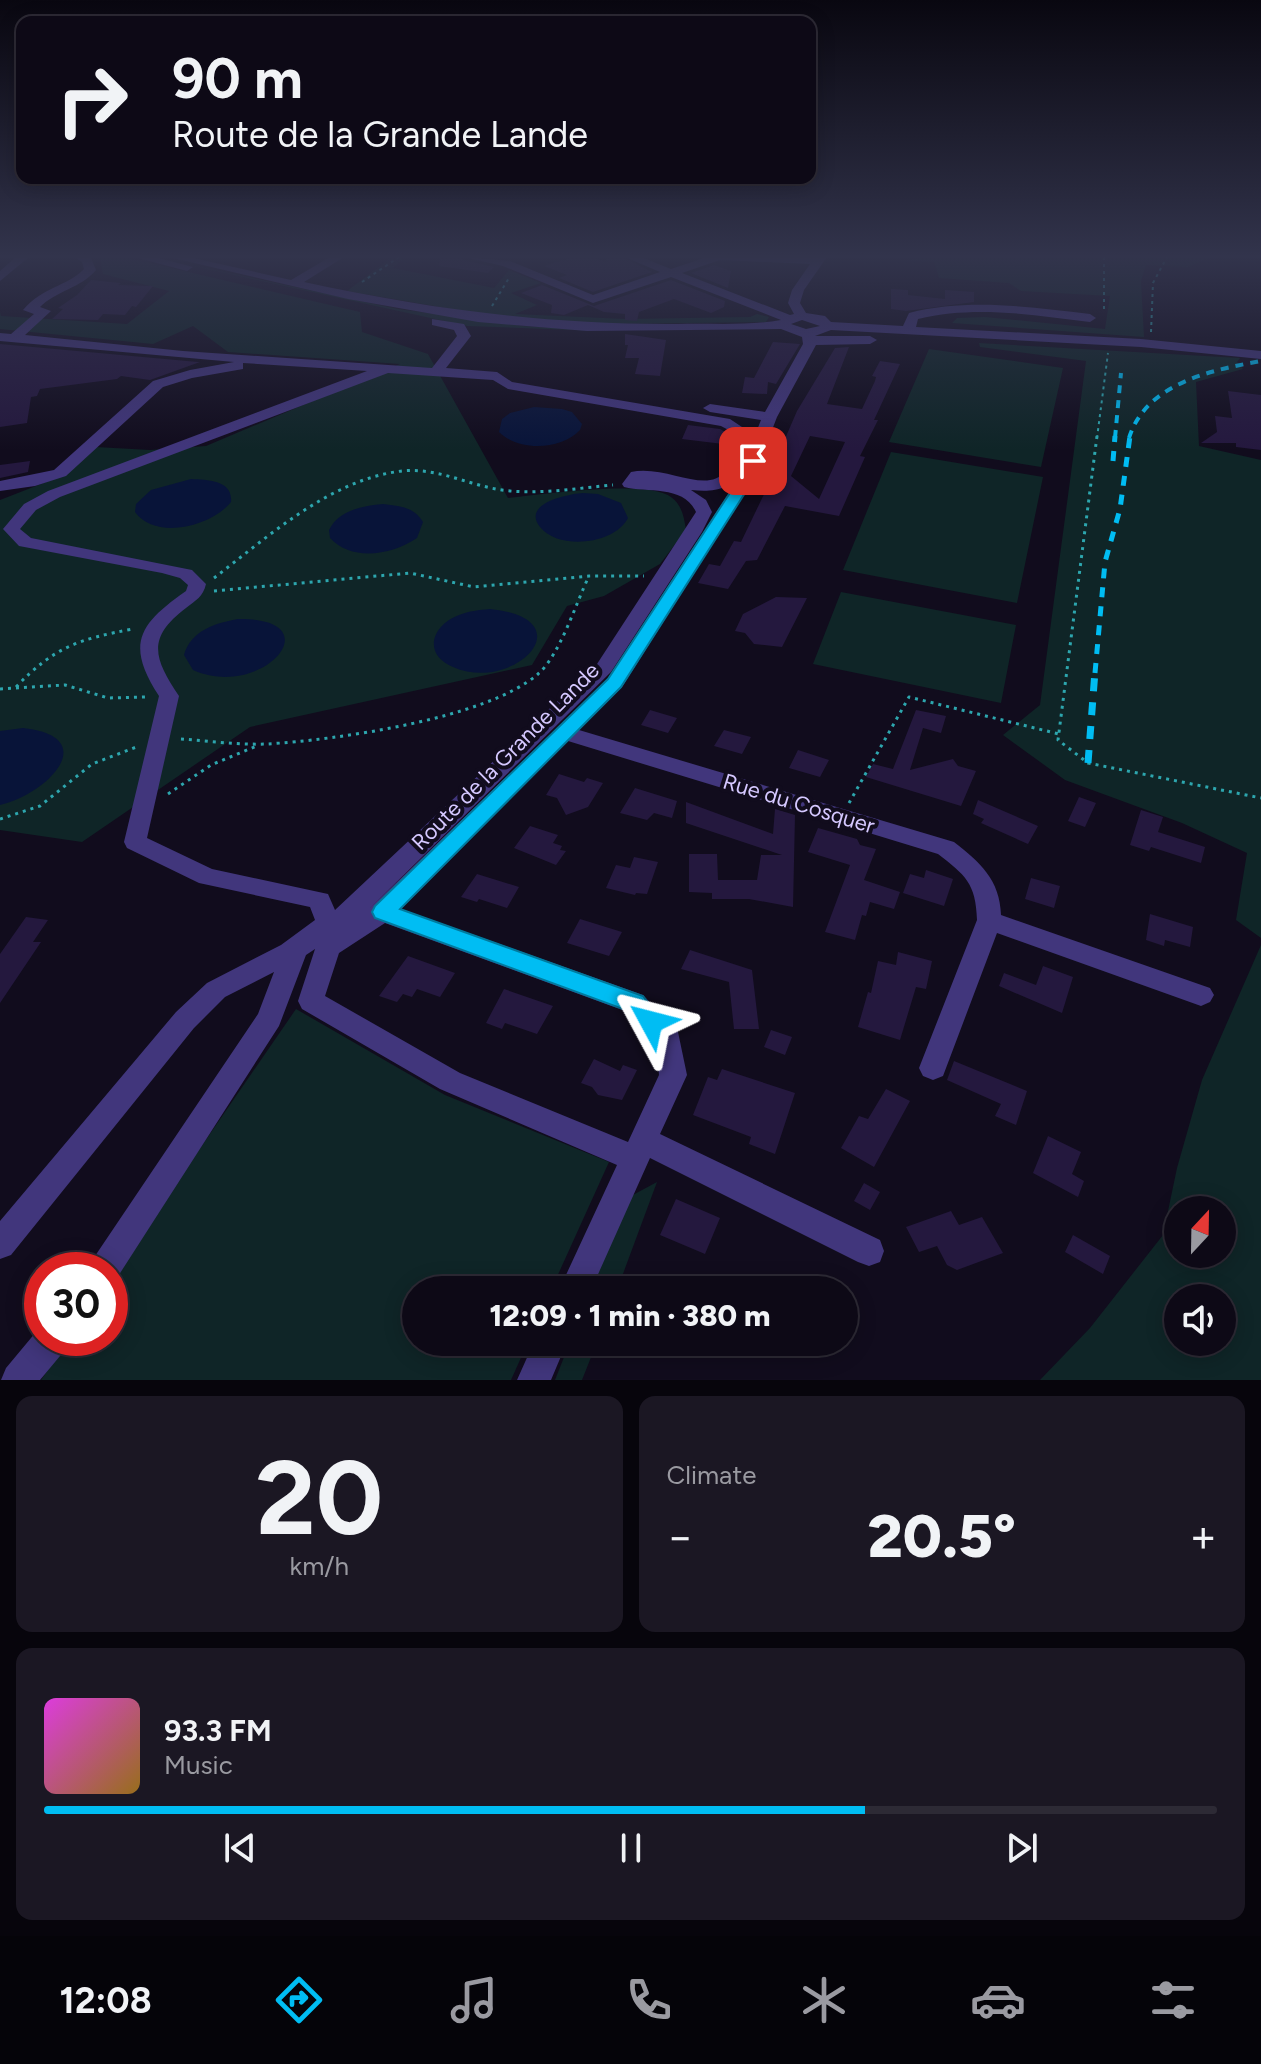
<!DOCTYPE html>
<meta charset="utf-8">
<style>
:root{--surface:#0d0916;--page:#1b1723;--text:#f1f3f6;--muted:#9a9aa1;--line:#2d2a35;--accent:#00bdf3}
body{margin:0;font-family:Figtree,sans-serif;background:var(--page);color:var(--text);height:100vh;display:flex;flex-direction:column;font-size:30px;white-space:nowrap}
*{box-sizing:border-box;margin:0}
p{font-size:26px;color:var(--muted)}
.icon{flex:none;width:44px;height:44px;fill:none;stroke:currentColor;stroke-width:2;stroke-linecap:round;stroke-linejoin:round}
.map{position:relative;height:1380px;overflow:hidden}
.sheet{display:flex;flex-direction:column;gap:16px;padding:16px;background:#07050c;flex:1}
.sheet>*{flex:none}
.banner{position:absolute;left:16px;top:16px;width:800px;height:168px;border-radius:16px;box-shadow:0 4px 20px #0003,0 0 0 2px var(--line);background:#0d0916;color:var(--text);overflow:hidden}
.needle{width:52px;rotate:22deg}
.tools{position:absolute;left:1164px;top:1196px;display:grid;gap:16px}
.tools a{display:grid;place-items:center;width:72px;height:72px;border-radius:50%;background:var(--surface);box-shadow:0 4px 20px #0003,0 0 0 2px var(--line);font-size:40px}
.speed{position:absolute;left:24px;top:1252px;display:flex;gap:16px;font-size:40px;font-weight:700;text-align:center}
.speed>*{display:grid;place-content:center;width:104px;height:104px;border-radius:50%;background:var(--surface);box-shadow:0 4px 20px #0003,0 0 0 2px var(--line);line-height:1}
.speed .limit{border:12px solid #d22;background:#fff;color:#111}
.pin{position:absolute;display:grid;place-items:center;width:68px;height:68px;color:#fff;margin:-34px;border-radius:16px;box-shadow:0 4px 12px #0006}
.me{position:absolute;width:88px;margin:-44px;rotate:308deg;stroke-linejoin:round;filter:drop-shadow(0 0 6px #0008)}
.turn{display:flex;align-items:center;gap:28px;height:168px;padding:0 24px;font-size:36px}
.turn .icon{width:104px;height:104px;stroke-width:2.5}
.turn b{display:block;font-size:56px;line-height:68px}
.big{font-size:60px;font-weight:800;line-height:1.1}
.sheet .widget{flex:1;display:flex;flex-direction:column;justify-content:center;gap:12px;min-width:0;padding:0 28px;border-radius:16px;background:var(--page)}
.sheet .dial{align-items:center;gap:0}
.dial b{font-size:104px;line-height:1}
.song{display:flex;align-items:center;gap:24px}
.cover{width:96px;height:96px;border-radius:12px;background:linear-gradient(135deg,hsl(300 70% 55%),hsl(40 70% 35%))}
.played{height:8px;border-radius:4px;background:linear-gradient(90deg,var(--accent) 70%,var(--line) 70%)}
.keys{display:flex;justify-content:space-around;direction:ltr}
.heat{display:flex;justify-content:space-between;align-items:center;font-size:44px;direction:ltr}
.sheet .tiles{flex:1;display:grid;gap:16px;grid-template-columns:1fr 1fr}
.widget:last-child{grid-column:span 2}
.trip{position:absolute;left:402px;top:1276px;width:456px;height:80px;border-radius:40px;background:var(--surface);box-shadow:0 4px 20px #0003,0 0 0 2px var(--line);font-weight:800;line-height:80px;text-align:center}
.dock{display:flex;height:128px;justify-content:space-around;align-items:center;background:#050409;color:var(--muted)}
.dock .icon{width:56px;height:56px}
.dock .selected{color:var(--accent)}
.dock b{font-size:36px;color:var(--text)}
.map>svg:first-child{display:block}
.green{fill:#0f2527;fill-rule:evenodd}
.water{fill:#081439}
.building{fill:#24183e;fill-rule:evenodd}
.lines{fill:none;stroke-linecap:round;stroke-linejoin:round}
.path-far1{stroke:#2da6ae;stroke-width:2;stroke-dasharray:3 4;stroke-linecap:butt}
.path{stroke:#2da6ae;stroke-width:3;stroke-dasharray:3 5;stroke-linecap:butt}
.minor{fill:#41367c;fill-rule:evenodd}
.rail-far2{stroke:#00bdf3;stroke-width:4;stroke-dasharray:8 7;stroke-linecap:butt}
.rail-far1{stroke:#00bdf3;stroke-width:5;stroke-dasharray:10 9;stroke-linecap:butt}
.rail{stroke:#00bdf3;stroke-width:7;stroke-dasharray:13 11;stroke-linecap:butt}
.route{fill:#00bdf3;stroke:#007b9e;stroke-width:2}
.labels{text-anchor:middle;stroke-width:8;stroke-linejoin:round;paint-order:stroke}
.street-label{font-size:22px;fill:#d5c8ff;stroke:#110c1d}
</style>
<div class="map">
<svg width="1261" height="1380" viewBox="0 0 1261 1380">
<rect width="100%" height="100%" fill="#110c1d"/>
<path class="green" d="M100 257H124L360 312 362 332 428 354 508 498C541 495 646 479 671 497 682 505 684 517 686 530L660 564 604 596 567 606 532 665 250 727 82 842 0 830V500L59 477 96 447 150 450 206 446 400 364 228 352 193 326 153 344 0 329V312L1 316 127 324 169 291 103 274Z
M153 257 398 309 524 326 600 331 467 326Z
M392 257H406L393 268 494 288 509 270 541 283 511 293 537 305 515 314 625 319 750 317 757 314 769 317 766 322 612 324 504 318 347 291Z
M928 257H1211L1188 267 1146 265 1141 281 1144 337 952 323 957 318 985 317 1105 329 1110 296 1021 291 1009 283 939 278 934 262 902 261Z
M979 343 1240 358 1237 362 1243 369 1196 382 1199 446 1261 460V938L1236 920 1247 853 1182 823 1065 780 1003 735 1040 705 1086 361 980 347Z
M929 349 1063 368 1041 467 889 442Z
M891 452 1043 477 1017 603 843 570Z
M841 592 1016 625 1001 703 813 664Z
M1261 945V1380H1040L1090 1328 1163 1235 1177 1168 1202 1080ZM1178 1210H1222V1254H1178ZM1178 1298H1222V1342H1178Z
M296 1009 445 1095 609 1162 551 1290H416V1342H528L511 1380H41L70 1338H110V1279Z
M657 1182 617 1290H590L631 1196Z
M570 1342H597L582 1380H555Z"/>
<path class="water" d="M534 407 562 409 572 412 582 424 580 430C561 450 519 452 499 432L502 419 510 413Z
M191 479C208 480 233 480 231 502 212 526 156 541 135 512L136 504 151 490Z
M583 493 598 494 621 503 628 518C615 544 559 551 540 527 521 503 569 494 583 493Z
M383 504C400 506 414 507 423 522L417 538C392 555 352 562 330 538L329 530C339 510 362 506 383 504Z
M490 609C587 619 514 694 453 667 422 654 432 625 459 615 469 611 479 610 490 609Z
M238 619C335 618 262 701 193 670L184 655C191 630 216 623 238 619Z
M23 728C104 737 46 795 0 805V731Z"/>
<path class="building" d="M440 257H461L463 260 494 267 488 273 439 266Z
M573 257H592L606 262 607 257H622L652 272 593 292 559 278 567 275 544 266Z
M714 265 731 271 728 288 691 273Z
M91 280 121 283 118 285 153 286 136 307 132 306 125 315 103 314 98 320 52 319 63 309 58 308 77 295Z
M671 280 725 301 724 307 711 313 674 299 639 312 637 321 625 320V314L604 312 588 305 564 315 551 313 552 305 521 293 542 285 594 306Z
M891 289 908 290V295L945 299V290L974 292V302L906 311 891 309Z
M625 334 666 340 660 376 635 374 639 358H625L628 345H625Z
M773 342 800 344 776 384 768 382 767 394 742 393 745 377 754 378Z
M0 344 198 362H200L150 380 121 376 117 379 40 389 37 396 31 397 27 423 0 427Z
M849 347 827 404 862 409 875 381 876 377 872 376 880 361 900 364 874 420H878L860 456 865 457 839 516 785 506 757 560 746 561 728 589 698 583 709 564 720 566 734 541 741 542 780 461 781 448 797 411 835 348ZM810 436 845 442 819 499 791 476Z
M1228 391 1261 395V450L1236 447V443H1201L1217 432 1215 416 1232 418Z
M688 425 720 429 727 433 723 444 682 439Z
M30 461 28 472 0 478V465Z
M776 597 807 598 782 647 754 644 745 633 735 631 743 614Z
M650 710 677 718 668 733 641 725Z
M916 710 946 716 941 733 923 728 910 770 953 759 958 766 976 771 961 806 866 777 873 764 893 769Z
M724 730 751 737 742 754 714 746Z
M798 750 829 760 820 777 789 768Z
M559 774 584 782 587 778 603 783 588 807 566 815 557 798 546 795Z
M635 788 677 801 672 818 654 813 647 820 620 813Z
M1079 797 1096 803 1085 827 1068 821Z
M978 800 1038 826 1028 844 981 823 984 819 973 814Z
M686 802 773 834 775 809 795 815 793 907 749 899H712V893L689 892V854H717L718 880H757L761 855H782L686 823Z
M1141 810 1163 817 1158 832 1205 847 1201 863 1151 847 1149 851 1130 845Z
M530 826 558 835 553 843 562 846 560 850 566 851 556 865 514 848Z
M818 828 857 839 860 845 876 849 864 880 900 892 894 909 870 902 866 916 862 915 855 940 825 932 850 865 808 852Z
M634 857 658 862 647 894 636 893 635 895 606 888 616 865 630 868Z
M926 870 953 879 944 906 903 893 910 874 924 878Z
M477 874 519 887 507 908 479 899 477 902 461 897Z
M1031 878 1060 886 1054 908 1025 899Z
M1150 914 1193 927 1190 947 1165 940 1164 946 1146 940Z
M26 917 48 920 33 942H41L0 1003V954Z
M580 919 622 932 609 956 567 943Z
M690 950 752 970 759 1029H734L729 982 681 969Z
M898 952 932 961 926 989 916 987 900 1040 858 1027 868 992 871 993 878 961 896 965Z
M408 956 455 973 440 997 417 989 412 997 403 994 397 1002 379 996Z
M1043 966 1073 977 1062 1013 999 986 1004 973 1036 985Z
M504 989 553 1006 537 1034 505 1023 502 1029 486 1023Z
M771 1030 792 1037 785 1055 764 1047Z
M594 1059 620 1071 623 1065 637 1070 622 1100 598 1095 592 1087 581 1083Z
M954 1061 1027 1091 1016 1125 995 1116 1001 1104 947 1080Z
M722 1069 795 1093 775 1154 749 1144 751 1137 693 1115 708 1077 717 1080Z
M886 1089 910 1101 874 1167 841 1148 859 1116 868 1119Z
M1048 1136 1081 1152 1072 1174 1084 1181 1078 1197 1033 1173Z
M864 1183 880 1192 870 1210 854 1201Z
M676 1199 720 1218 705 1254 660 1235Z
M951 1211 959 1225 982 1217 1003 1253 957 1270 947 1265 937 1246 919 1252 906 1227Z
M1073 1235 1110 1256 1103 1274 1065 1252Z"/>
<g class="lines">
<path class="path-far1" d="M1104 257V311
M362 282 399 257
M492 306 509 278
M1151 332 1153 283 1167 257
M1097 438 1108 353"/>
<path class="path" d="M1097 436 1058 740 1088 763 1261 798
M214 578C269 536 331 479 402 471 440 467 473 488 510 491 544 494 579 488 613 485
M214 591 410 573 474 587 589 576H644
M16 687C54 647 79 639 133 629
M0 689 65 685 108 698 146 697
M181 739C209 741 238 745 267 744 335 740 486 719 538 674 560 655 576 603 589 576
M168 794 211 765 259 745
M849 803 909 697 1059 734
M0 819 40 806 92 764 139 746"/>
<path class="minor" d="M16 257H29L0 281V271Z
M74 257 91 258 96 270C81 288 56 291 40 307L51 311 25 335 183 351 432 368 457 336 454 330 432 325V319L464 324 471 336 446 368 497 372 512 382 730 419 748 431 745 460 761 420 710 412 703 408 710 404 765 412 803 344 802 337 781 329 587 331 478 322 348 299 169 257H189L291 280 330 257H344L304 282C428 309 550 325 678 324 711 323 749 326 781 320L671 277 593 303 503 266 464 257 510 261 593 295 660 272 625 257H641L671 269 707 257H827L804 290 800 303 806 313 825 316 831 322 903 326 909 313C969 298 1029 307 1090 314L1096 318 1090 322C1033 315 975 305 918 319L916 327 1141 339 1261 351V359L1141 347 831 330 815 336H870L877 340 870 344 816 345 777 417 752 482 622 687 579 730 954 842C980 862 1000 880 1001 915L1210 988 1214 995 1210 1002 1201 1006 997 933 943 1076 933 1080 923 1076 919 1068 977 920C976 883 965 875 938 854L568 741 401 909 643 995 678 1032 687 1075 660 1134 880 1240 884 1251 880 1262 869 1266 858 1262 650 1158 591 1290H559L617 1165 440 1089 302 1009 298 1001 315 949 306 955 279 1026 115 1281 110 1283V1270H88L93 1259 258 1014 274 972 225 997 194 1028 11 1255 0 1259V1221L176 1012 207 983 281 945 315 920 310 907 199 883 127 848 124 842 159 696C125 644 139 624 186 591L188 585 180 578 162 573 19 546 3 529 24 504 48 491 367 371 243 363V369L192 378 163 387 66 476 35 486 0 491V481L54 470 153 381 190 370 234 362 0 341V333L11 334 34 314 23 310C44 286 66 287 84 269L82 262ZM720 260 810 264 792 290 788 303 794 314 790 315 682 273ZM802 320 820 326 806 329 791 324ZM388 373 493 380 508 389 721 426 734 433C732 517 676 462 631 472L622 484 624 487C648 493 684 485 696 512L597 664 335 910 328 894 212 869 147 838 179 696C154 659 146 638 186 608 196 600 203 597 206 584L192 570 31 538 20 529 36 510 60 497ZM741 470 736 482 608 679 369 909 611 672 702 532 712 512 706 500 691 490C712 492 731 491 741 470ZM385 923 625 1011 656 1044 659 1075 628 1142 460 1073 325 996 339 953Z
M134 257H155L193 267 187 271Z
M41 1326 42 1338H69L65 1350 40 1380H1L6 1368Z
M534 1342H567L551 1380H517Z"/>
<path class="rail-far2" d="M1115 438 1121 373
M1129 438C1146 383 1212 370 1261 361"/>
<path class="rail-far1" d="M1113 461 1115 436
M1095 673 1105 562 1120 509 1130 436"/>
<path class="rail" d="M1088 763 1095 671"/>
</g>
<linearGradient id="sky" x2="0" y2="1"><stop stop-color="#090710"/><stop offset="0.57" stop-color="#32344c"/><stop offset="1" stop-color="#32344c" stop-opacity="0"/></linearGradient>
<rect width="1261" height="450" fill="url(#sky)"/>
<path class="route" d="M753 456 760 461 752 482 621 687 400 909 643 996 663 1022 660 1029C643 1034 636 1021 626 1010L375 918 372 912 375 906 608 679 737 482 746 461Z"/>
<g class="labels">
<g class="street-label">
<text transform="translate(505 756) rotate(-45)" y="8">Route de la Grande Lande</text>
<text transform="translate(799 803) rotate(17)" y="8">Rue du Cosquer</text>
</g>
</g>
</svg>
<div class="tools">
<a><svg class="needle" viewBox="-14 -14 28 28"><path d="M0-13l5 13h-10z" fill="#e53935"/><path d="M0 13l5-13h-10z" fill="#9a9aa1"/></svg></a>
<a><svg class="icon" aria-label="sound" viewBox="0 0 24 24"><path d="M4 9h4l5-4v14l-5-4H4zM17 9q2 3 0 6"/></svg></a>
</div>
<div class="speed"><div class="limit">30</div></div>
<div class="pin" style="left:753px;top:461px;background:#d93025"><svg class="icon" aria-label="arrive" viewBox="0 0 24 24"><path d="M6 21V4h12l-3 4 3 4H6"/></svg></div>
<svg class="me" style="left:651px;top:1022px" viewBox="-20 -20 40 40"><path d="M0-17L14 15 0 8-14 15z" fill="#00bdf3" stroke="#fff" stroke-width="4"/></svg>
<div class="trip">12:09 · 1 min · 380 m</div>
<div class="banner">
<div class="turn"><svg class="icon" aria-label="right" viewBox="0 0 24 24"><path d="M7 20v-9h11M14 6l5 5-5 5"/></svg><div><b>90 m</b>Route de la Grande Lande</div></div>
</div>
</div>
<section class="sheet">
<div class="tiles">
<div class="widget dial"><b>20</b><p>km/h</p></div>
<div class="widget"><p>Climate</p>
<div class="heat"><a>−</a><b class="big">20.5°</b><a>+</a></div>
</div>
<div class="widget">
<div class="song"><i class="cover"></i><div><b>93.3 FM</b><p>Music</p></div></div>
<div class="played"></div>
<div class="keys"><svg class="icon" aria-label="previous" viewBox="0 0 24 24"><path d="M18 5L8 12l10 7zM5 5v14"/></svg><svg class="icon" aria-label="pause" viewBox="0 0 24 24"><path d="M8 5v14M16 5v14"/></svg><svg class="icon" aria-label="next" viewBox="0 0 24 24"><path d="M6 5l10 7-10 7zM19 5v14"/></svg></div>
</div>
</div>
</section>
<nav class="dock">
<b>12:08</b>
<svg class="icon selected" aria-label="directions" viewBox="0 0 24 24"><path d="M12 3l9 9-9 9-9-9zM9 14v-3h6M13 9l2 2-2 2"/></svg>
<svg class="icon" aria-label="music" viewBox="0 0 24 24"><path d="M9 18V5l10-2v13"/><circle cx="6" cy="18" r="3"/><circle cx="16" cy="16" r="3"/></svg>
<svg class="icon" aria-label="phone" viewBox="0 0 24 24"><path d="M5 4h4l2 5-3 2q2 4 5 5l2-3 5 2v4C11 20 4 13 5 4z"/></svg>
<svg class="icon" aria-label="climate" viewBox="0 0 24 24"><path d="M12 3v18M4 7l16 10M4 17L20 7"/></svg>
<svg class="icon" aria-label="car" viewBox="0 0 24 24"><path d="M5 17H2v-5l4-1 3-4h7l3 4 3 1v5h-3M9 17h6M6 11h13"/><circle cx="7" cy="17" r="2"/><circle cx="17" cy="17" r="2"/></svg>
<svg class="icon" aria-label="filters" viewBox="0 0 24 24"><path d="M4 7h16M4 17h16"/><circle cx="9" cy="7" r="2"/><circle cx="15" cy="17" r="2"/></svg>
</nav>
